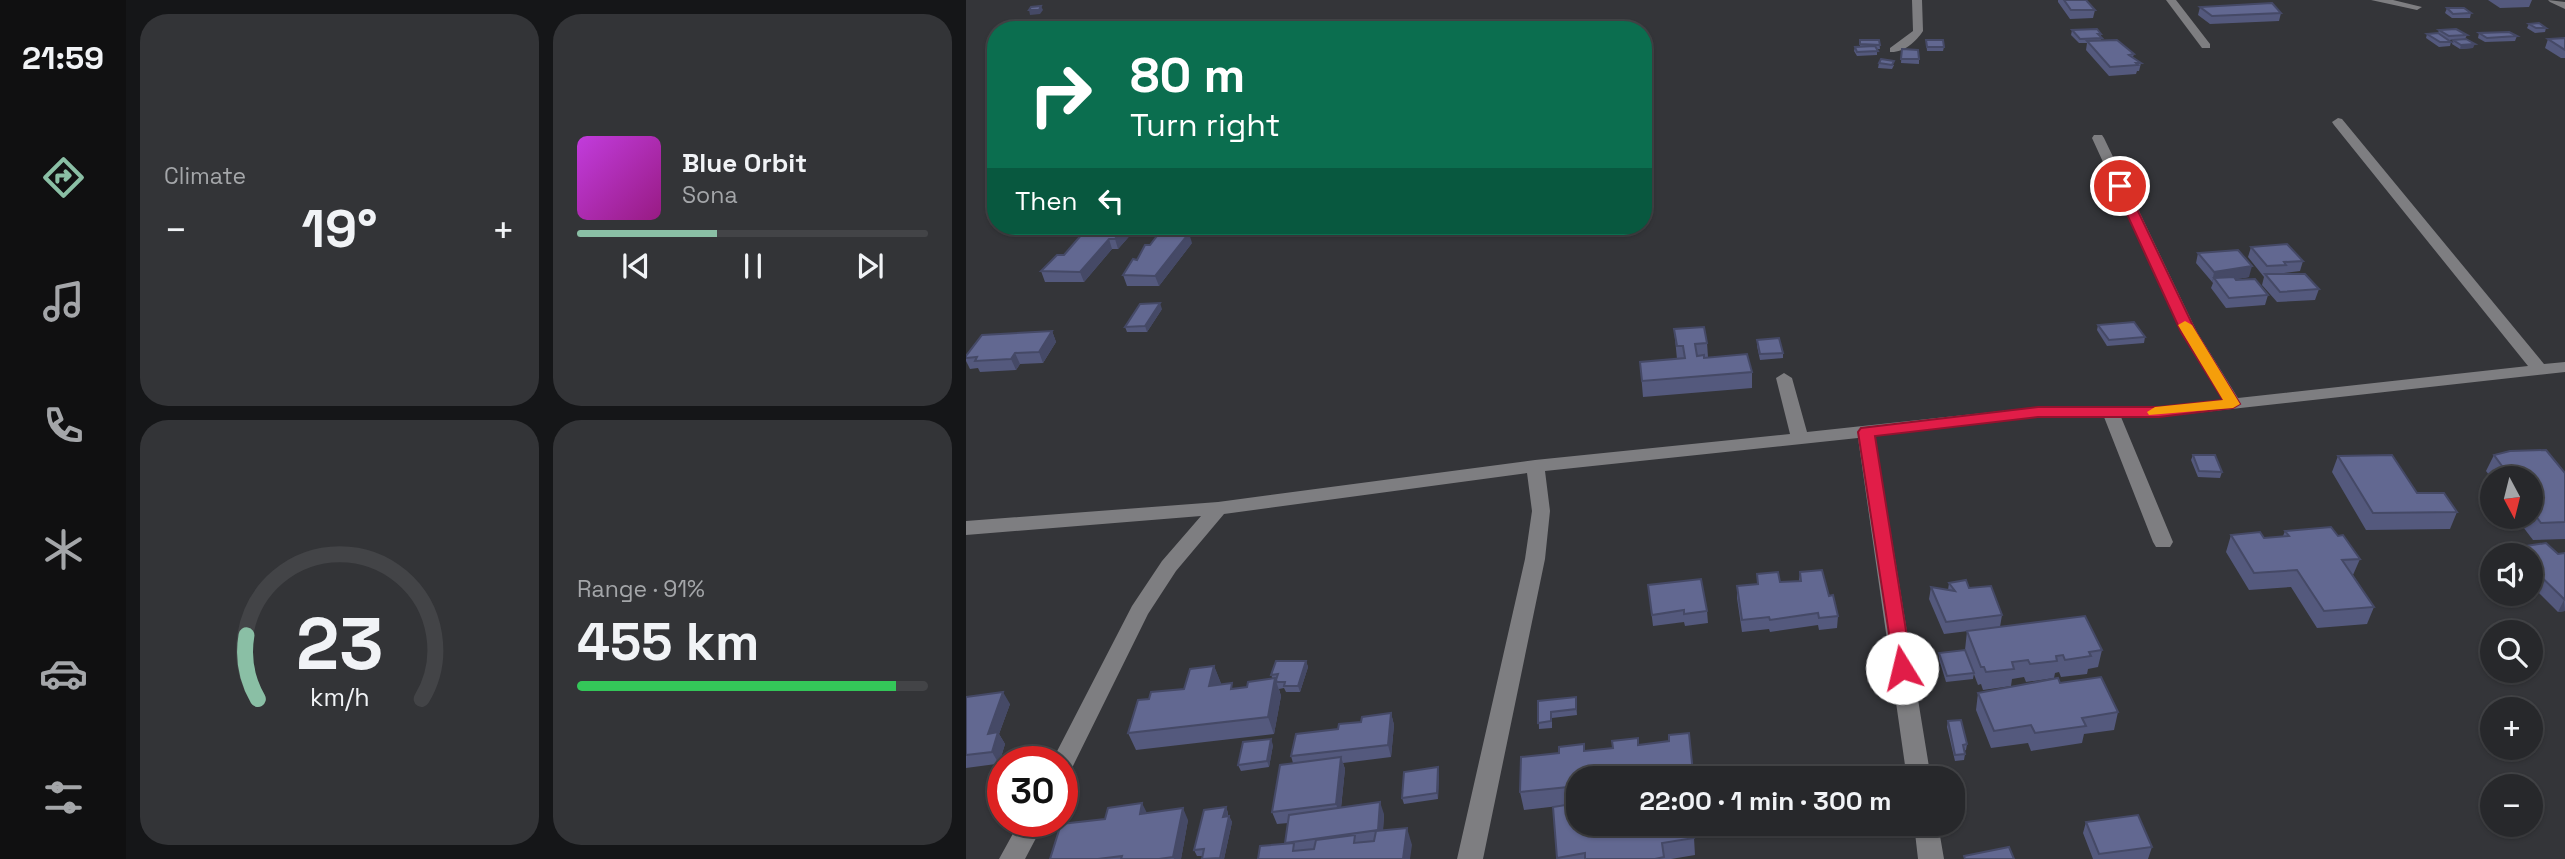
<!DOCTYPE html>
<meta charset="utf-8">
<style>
:root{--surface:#27282b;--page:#333437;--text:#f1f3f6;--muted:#a4a6a9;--line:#434447;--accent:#8abfa5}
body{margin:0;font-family:"Space Grotesk",sans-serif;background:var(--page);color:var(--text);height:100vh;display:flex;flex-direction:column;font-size:26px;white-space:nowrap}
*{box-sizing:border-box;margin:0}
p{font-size:23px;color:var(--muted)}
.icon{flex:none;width:38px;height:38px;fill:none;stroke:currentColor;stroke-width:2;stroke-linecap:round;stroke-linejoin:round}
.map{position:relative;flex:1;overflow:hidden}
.details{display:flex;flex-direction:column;gap:14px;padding:14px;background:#151618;width:840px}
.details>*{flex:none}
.top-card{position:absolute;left:21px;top:21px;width:665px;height:214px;border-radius:28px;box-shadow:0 2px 5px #0004,0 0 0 2px var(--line);background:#0b6e4f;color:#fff;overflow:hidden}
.needle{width:46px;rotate:173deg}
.controls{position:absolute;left:1514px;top:466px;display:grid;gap:14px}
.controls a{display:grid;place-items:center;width:63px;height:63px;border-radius:50%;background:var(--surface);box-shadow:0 2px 5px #0004,0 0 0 2px var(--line);font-size:35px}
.speed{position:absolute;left:21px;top:746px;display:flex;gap:14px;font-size:35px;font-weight:700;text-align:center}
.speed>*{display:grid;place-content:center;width:91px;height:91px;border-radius:50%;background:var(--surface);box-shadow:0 2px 5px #0004,0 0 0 2px var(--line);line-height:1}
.speed .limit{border:10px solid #d22;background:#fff;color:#111}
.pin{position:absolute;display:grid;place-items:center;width:60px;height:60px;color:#fff;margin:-30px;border:4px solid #fff;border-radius:50%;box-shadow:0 2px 7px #0007}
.me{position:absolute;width:77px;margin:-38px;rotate:351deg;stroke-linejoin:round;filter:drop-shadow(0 0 5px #0008)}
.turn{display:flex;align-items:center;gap:24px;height:147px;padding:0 28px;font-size:32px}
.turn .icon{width:91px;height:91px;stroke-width:2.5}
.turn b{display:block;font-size:49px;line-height:60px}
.then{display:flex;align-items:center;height:66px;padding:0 28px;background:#0003;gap:14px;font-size:26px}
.big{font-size:52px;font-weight:800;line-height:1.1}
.details .card{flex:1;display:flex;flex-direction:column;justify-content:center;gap:10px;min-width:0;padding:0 24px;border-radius:28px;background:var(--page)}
.details .dial{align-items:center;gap:0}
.dial svg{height:182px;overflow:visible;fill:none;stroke:var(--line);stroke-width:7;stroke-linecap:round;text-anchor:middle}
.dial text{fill:var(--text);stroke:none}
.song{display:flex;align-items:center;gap:21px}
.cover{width:84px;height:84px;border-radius:10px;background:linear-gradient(135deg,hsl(290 70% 55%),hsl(310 70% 35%))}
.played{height:7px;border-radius:4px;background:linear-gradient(90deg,var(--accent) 40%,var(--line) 40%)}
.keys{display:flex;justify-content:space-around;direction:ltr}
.heat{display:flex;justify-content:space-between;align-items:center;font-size:38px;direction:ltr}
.charge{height:10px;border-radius:5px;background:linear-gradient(90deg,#34c759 91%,var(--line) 0)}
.details .tiles{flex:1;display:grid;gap:14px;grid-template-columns:repeat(2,1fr)}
.trip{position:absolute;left:600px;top:766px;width:399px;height:70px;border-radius:28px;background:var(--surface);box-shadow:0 2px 5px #0004,0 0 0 2px var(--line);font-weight:800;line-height:70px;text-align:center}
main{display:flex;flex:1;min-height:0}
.menu{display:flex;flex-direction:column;width:126px;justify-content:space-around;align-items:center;background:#101011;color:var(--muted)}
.menu .icon{width:49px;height:49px}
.menu .current{color:var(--accent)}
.menu b{font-size:32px;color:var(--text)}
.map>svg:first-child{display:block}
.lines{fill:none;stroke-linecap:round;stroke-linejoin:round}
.minor{fill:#7e7e81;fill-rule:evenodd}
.wall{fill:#54597d}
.shaded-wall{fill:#454966}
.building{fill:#626891;stroke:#454966;stroke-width:2}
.route{fill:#e11d48;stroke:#92132f;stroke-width:2}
.slow{fill:#f59e0b}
</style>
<main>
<nav class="menu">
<b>21:59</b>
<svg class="icon current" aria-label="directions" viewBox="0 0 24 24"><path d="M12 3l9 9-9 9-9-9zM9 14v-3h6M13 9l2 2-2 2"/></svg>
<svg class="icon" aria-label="music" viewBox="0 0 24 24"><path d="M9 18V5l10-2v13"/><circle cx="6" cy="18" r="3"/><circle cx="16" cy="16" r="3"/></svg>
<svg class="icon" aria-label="phone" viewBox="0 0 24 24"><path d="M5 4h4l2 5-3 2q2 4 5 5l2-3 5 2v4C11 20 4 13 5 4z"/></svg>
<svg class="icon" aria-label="climate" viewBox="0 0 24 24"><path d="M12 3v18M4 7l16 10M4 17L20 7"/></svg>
<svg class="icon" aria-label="car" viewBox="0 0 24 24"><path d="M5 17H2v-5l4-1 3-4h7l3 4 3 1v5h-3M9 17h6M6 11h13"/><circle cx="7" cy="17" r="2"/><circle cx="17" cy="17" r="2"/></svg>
<svg class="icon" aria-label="filters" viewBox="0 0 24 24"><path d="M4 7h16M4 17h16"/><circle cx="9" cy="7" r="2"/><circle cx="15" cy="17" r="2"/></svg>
</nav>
<section class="details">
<div class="tiles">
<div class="card"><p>Climate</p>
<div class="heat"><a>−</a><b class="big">19°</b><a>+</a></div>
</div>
<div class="card">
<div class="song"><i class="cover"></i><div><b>Blue Orbit</b><p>Sona</p></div></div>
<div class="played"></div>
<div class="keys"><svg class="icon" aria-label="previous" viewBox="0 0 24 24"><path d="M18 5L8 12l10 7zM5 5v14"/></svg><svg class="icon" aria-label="pause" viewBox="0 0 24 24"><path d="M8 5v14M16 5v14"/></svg><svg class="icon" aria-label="next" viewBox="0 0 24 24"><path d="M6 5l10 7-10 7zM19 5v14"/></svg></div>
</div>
<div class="card dial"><svg viewBox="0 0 100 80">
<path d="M14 69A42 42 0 1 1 86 69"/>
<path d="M14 69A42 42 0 0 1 9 41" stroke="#8abfa5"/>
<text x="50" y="56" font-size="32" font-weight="700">23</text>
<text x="50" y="72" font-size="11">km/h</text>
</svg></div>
<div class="card"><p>Range · 91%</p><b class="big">455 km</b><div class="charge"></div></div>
</div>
</section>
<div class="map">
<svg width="1599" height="859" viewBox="0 0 1599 859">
<rect width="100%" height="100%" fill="#343539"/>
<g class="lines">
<path class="minor" d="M946 0H956L957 31C950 42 937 53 924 52V48L947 31Z
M1200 0H1210L1244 44V48H1236Z
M1405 0H1427L1456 7 1451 10Z
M1582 0 1599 2V9L1584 2Z
M1372 118 1376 119 1578 364 1599 362V372L1193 417H1155L1207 542 1204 547H1190L1187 542 1138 417H1072L909 436 965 779H941L892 438 579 471 584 511 579 559 517 859H491L559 559 566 511 561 473 258 514 210 571 182 614 104 772 96 775V761H86L166 606 196 561 235 516 0 535V521L252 502 569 460 824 434 810 378 818 373 826 378 841 432 1072 407H1193L1257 400 1215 332 1126 138 1128 135H1136L1138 138 1231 332 1272 398 1562 366 1368 125 1366 122Z
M54 821H79L59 859H33Z
M948 824H972L978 859H952Z"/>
</g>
<path class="wall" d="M1092 0H1120L1129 10 1127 18 1104 19 1092 2Z
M1522 0H1566L1563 7 1534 8Z
M1234 7 1315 13 1313 21 1244 24 1232 15Z
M1481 8 1505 13 1504 18H1486L1479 13Z
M1563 24 1580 28 1579 32 1569 33 1561 28Z
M1106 30 1135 34V41L1168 54 1167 57 1175 63 1173 71H1171L1170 74 1143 76 1120 50 1121 43H1113L1105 35Z
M1473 30 1501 35 1499 39 1507 48 1494 49 1486 44 1487 40H1483L1485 42 1484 46 1473 47 1460 38 1461 34 1472 33Z
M1513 33 1551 36 1549 41 1519 42 1512 38Z
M1599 38V58H1595L1579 48 1582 39Z
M894 40H913L914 49H911V55L891 56 888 51 889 47H894Z
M960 40 978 47 977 51H961Z
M936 49 953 59V64L935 63Z
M913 63 928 65 926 69 912 68Z
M123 226H165L167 232 152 249H146L118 282H79L75 271 98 255Z
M226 243 193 286H161L157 275 171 260Z
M1285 247 1337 261 1334 271 1318 273 1317 274 1353 289 1349 300 1311 302 1296 285 1298 277 1282 257Z
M1232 253 1283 277 1270 279 1302 295 1299 305 1260 308 1245 288 1247 283 1230 263Z
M196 309 181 332H161L159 327Z
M1132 325 1179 337 1178 343 1141 346 1131 330Z
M708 329 741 343 742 357 786 372V388L677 397 674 362 711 359Z
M86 331 90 342 77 363 54 364 50 370 14 372 12 368 4 369 0 361V356Z
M791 340 817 353V358L794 360 791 346Z
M1227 455 1256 472 1254 478 1232 477 1225 460Z
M1528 455 1599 473V539L1567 540 1554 523 1557 516H1564V478H1526V479L1520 471Z
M1372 456 1491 512 1484 529 1400 530 1366 472Z
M1319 531 1372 536 1394 559 1387 575 1408 607 1401 624 1351 628 1325 587 1283 590 1260 552 1265 535 1298 538 1317 536Z
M1547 548 1592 554 1599 553V611L1592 612 1564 584V555H1543Z
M834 572 863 596 872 616 871 628 853 630 852 625 804 632 803 629 776 632 771 598V586L791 584V574L814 582 833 581Z
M983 583 1003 588 1036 615 1034 627 978 634 963 599 965 587 982 590Z
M682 585 741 611 742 623 719 626 718 622 687 626Z
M1001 631 1136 650 1132 667 1122 669 1121 674 1095 677 1093 672 1089 673 1088 678 1060 682 1058 677 1046 679 1045 686 1017 690 1015 684 1012 685 1006 669 1008 673 1007 679 980 682 973 659V653L999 650Z
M340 661 342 667 334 692H320L318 688 313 689 315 696 308 734 170 750 162 733 183 699 218 689 248 666 255 684 268 689 281 687 307 679 305 675Z
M1094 683 1152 712 1148 730 1118 734 1116 743 1065 751 1062 743 1025 748 1010 710 1012 693Z
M0 697 44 704 33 734 39 744 35 757 52 754 56 761H37V777L31 778 27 772 30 764 0 768Z
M572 701 610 703 611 715 586 718V728L573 729Z
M425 713 428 725 425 757 377 763 379 769 375 808 418 814 417 831 446 845 292 859 319 843 322 823 311 824 306 812 327 763 325 756 372 729Z
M982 721 1001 744 1000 750 998 751 999 754 998 760 989 761 981 727Z
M618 744 619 751 672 745 727 773 728 779H612V824L728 838 729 855 705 859H591L587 807 610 804 558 810 554 792 593 753Z
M307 745 303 767 275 771 272 765Z
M473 773 472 799 438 804 436 798Z
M260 807 262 813V816H263L266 822 258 859H236L237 856H231L228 850Z
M181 813 222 820 215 859H84L139 819Z
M1120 822 1186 847 1182 859H1127L1117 833Z
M740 824H762V825L740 827Z"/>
<path class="shaded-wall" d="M75 6 77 10 74 14 64 15 63 10Z
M1509 44 1507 48 1494 49 1495 45Z
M160 226H165L167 232 152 249 149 239Z
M223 233 226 243 193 286 189 276Z
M143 239 146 249 118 282 114 272Z
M1286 266 1283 277 1251 282 1248 278 1246 283 1248 272Z
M194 303 196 309 181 332 179 326Z
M86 331 90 342 77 363 73 352Z
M49 353 54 364 50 370 45 359Z
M1598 600 1599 611 1592 612Z
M340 661 342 667 334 692 332 686Z
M248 666 255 683 250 703 243 686Z
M309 678 315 696 308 734 302 717Z
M37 692 44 704 33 734 39 744 33 764 26 752 22 734Z
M425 713 428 725 425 757 422 745Z
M305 739 307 745 303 767 301 761Z
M52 754 56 761H49Z
M375 757 379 769 374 816 370 804Z
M472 767 473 773 472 799 471 793Z
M414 802 418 814 416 842 412 830Z
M176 803 182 815 174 814Z
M260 807 262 813 260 823 257 817Z
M217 808 222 820 215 859H208L207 857Z
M263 816 266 822 258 859H255Z
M441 828 446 845 444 859H437Z"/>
<path class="building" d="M1098 0H1120L1129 10H1105Z
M1306 3 1315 13 1246 16 1234 7Z
M75 6 73 10H63L65 7Z
M1481 8H1498L1505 13 1487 14Z
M1573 23 1580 28H1570L1563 24Z
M1131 29 1135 34H1132L1136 38 1114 39 1106 30Z
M1490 29 1501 35 1483 36 1473 30Z
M1543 32 1551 36 1521 38 1513 33Z
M1472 33 1485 42H1474L1461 34Z
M1599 38V50L1582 39Z
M1500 39 1509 44 1495 45 1487 40Z
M894 40H913L914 45 894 44Z
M960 40H977L978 47H961Z
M1151 40 1168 54 1163 55 1175 63H1170L1172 65 1144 67 1121 41Z
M909 46 912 51 891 52 889 47Z
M936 49 952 50 953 59H935Z
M915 59 928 61 926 65 913 63Z
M123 226H160L149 239H143L114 272 75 271 91 255H98Z
M194 232 223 233 189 276 157 275 167 259 171 260 179 245H184Z
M1321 244 1337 261 1318 262 1320 265 1301 266 1285 247Z
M1272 250 1286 266 1248 272 1232 253Z
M1299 274H1339L1353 289 1314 292Z
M1268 277 1270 280 1289 279 1302 295 1263 298 1248 278Z
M194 303 179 326 159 327 174 304Z
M1168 322 1179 337 1143 340 1132 325Z
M738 327 741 343 729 344 731 356 738 355V358L781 354 786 372 676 381 674 362 719 358 717 346H711L708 329Z
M86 331 73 352 49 353 45 359 9 361 11 357 0 358V356L16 335Z
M813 338 817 353 794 354 791 340Z
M1580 450 1599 473V522L1575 523 1564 508V506H1571L1564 497V493H1568L1564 488V478H1556L1546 466H1536L1528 455 1544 451Z
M1227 455H1249L1256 472 1233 471Z
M1426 455 1451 493H1478L1491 512 1407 513 1372 456Z
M1365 527 1372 536 1377 535 1394 559 1376 560 1408 607 1358 611 1331 570 1288 573 1265 535 1294 532 1298 538 1323 536 1319 531Z
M1580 543 1592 554 1599 553V600L1564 566V555H1553L1547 548Z
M856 570 863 596 867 595 872 616 853 618 852 613 804 620 803 617 776 620 771 586 792 584 791 574 812 572 814 582 835 581 834 572Z
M735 579 741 611 718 614V610L686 615 682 585Z
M1000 580 1003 588 1025 586 1036 615 980 622 965 587 989 591 983 583Z
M1119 616 1136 650 1123 652 1125 656 1099 660 1097 655 1090 656 1091 661 1064 664 1062 660 1046 662 1048 669 1020 672 1018 667H1015L1001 631Z
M999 650 1008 673 981 676 973 653Z
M310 661H340L332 686H318L319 682H311L310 680 312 674 305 675Z
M248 666 243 686 266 683 265 689 281 687 282 682 309 678 302 717 162 733 172 700 183 699 185 692 218 689 224 669Z
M1135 677 1152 712 1116 718 1120 726 1069 733 1065 725 1028 731 1012 693 1092 678 1094 683Z
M37 692 22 734 32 732 26 752 0 755V697Z
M610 697V709L585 712V721L572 723V701Z
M425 713 422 745 325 756 330 734 372 729 373 724 395 722 396 717Z
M995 720 1001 744 997 745 999 754 989 755 982 721Z
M723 733 727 773 673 779H612V786L554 792 555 757 593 753V747L618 744V751L647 748 646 741 672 738V745L703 741V735Z
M305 739 301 761 272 765 277 742Z
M52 754 49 761H37V771L27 772 33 757Z
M375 757 370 804 306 812 314 765Z
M472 767 471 793 436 798 438 772Z
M414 802 412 830 319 843 323 815Z
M176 803 174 814 217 808 207 857 193 859H155L156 856 132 859H84L95 824 139 819 142 808Z
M612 803V824H725L728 838 696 843 698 857 689 859H619V853L591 858 587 807Z
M260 807 257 817 263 816 254 858 236 859 238 849 228 850 238 810Z
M1172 815 1186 847 1133 854 1120 822Z
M441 828 437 859H292L294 846 328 843 327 851 348 849 350 840 389 835 388 843 408 841 410 831Z
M1043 847 1048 859H999L998 856Z"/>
<path class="route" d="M1154 183 1160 186 1230 332 1274 404 1267 408 1193 417H1072L909 436 946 668 943 673 936 676 929 673 892 432 895 428 1072 407H1193L1257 400 1215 332 1148 186Z"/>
<path class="slow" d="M1219 321 1226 325 1274 404 1267 408 1183 415 1181 412 1189 407 1257 400 1212 325Z"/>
</svg>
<div class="controls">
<a><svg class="needle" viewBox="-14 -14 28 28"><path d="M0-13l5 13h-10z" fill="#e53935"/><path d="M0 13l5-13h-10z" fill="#a4a6a9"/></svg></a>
<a><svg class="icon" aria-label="sound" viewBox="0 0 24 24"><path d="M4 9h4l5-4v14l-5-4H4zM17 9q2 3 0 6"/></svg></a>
<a><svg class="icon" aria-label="search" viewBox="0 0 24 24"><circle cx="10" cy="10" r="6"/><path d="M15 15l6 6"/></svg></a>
<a>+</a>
<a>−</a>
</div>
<div class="speed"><div class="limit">30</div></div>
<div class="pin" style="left:1154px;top:186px;background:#d93025"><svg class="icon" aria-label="arrive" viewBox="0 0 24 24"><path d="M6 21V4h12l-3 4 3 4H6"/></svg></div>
<svg class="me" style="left:936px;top:668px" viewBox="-20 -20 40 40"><circle r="19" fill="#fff"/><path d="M0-13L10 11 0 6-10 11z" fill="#e11d48"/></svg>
<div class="trip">22:00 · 1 min · 300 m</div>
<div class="top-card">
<div class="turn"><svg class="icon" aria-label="right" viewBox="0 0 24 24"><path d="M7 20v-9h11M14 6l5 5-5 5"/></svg><div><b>80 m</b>Turn right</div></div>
<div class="then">Then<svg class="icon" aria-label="left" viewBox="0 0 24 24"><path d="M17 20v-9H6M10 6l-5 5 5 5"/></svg></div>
</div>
</div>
</main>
